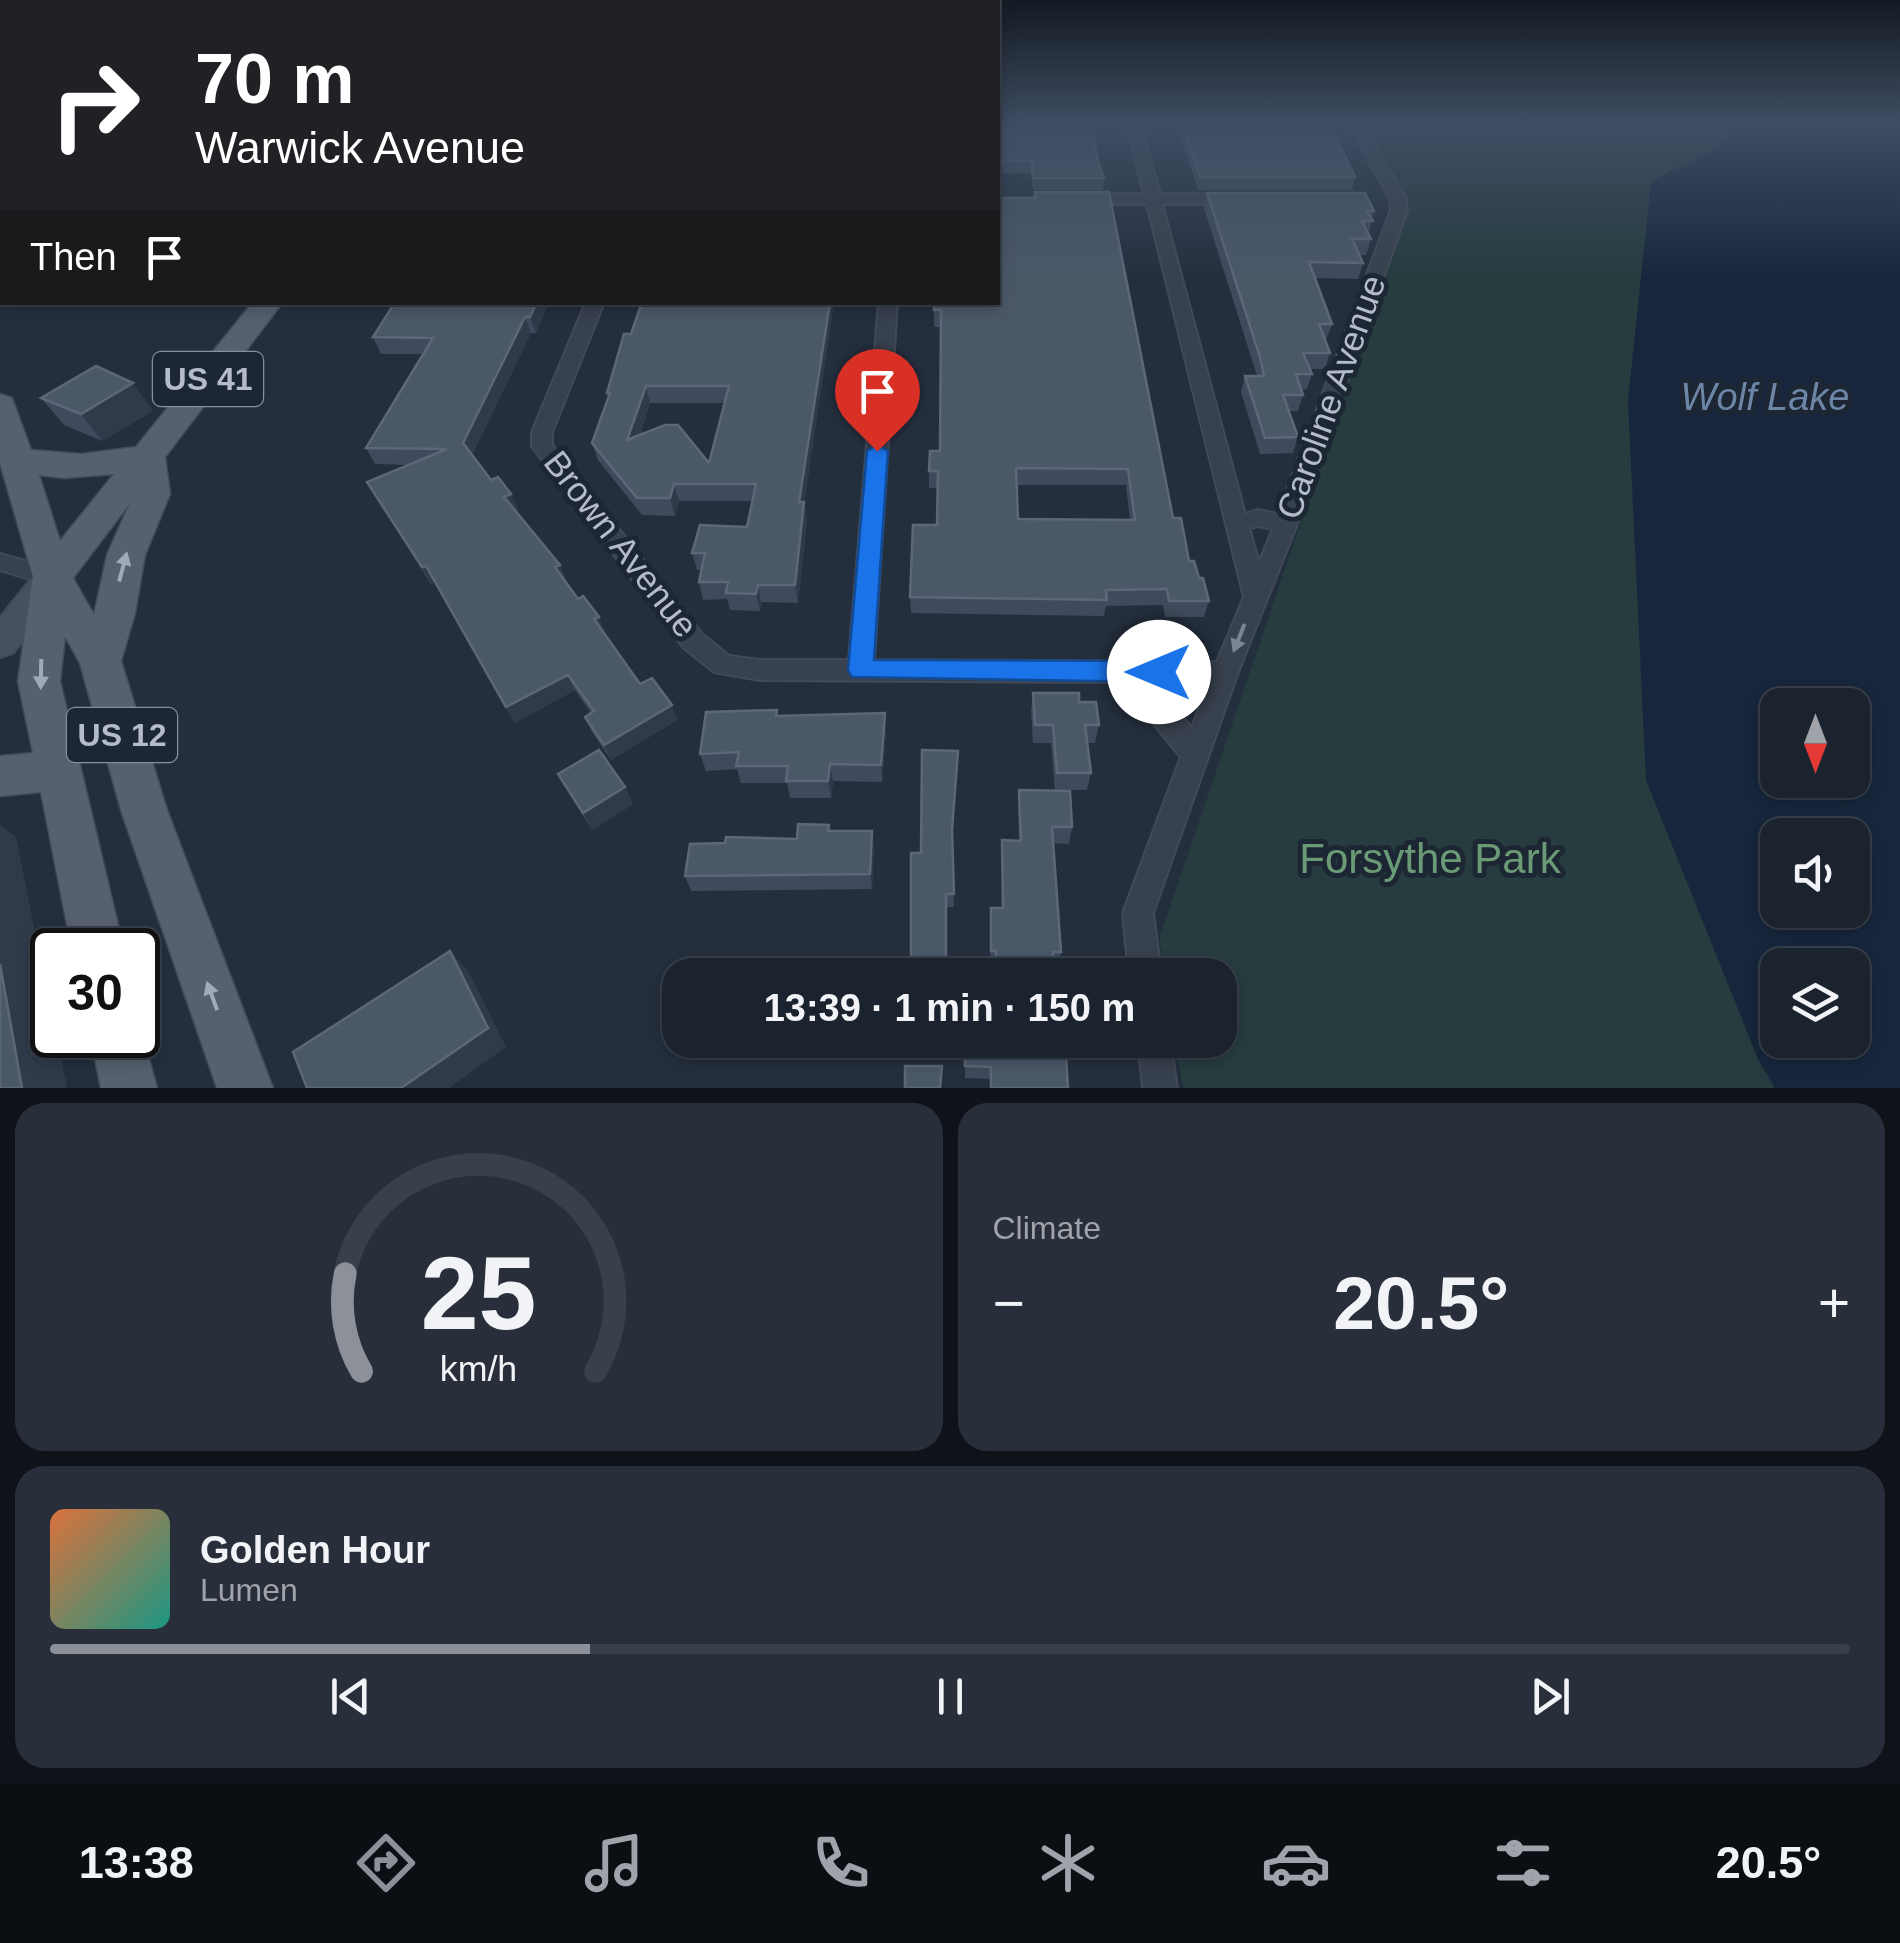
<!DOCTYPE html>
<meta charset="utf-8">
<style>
:root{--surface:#1b232e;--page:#282f3a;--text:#f1f3f6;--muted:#a0a4aa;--line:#39404a;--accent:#8c9099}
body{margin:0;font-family:Helvetica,sans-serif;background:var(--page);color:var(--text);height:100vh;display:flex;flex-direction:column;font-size:38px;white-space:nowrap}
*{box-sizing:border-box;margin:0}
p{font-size:32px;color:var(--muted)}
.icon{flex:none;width:55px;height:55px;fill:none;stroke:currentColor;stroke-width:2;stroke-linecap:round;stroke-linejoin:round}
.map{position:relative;height:1088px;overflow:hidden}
.drawer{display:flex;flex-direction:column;gap:15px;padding:15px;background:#0f1319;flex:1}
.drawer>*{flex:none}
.top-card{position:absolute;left:0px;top:0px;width:1000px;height:305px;box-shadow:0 5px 15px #0003,0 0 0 2px var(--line);background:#202124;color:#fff;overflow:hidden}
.needle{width:65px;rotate:180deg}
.buttons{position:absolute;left:1760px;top:688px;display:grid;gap:20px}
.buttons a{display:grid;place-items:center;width:110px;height:110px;border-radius:20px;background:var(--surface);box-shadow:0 5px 15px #0003,0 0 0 2px var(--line);font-size:50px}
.speed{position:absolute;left:30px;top:928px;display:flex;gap:20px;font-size:50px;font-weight:700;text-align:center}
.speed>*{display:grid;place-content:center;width:130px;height:130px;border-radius:50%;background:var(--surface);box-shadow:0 5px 15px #0003,0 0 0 2px var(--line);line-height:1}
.speed .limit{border:5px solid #111;border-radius:15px;background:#fff;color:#111}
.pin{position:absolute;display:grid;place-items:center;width:85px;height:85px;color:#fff;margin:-102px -42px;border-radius:50% 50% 50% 0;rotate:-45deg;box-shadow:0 0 10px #0007}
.pin .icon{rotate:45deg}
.me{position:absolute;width:110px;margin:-55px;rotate:270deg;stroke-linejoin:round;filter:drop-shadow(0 0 8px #0008)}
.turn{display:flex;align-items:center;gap:35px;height:210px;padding:0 30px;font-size:45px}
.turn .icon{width:130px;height:130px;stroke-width:2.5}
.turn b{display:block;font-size:70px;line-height:85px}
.then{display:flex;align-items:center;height:95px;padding:0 30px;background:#0003;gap:20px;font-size:38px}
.big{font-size:75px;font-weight:700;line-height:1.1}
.drawer .tile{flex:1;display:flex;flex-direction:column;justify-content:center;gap:15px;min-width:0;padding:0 35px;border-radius:30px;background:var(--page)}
.drawer .dial{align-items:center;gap:0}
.dial svg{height:260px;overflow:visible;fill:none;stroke:var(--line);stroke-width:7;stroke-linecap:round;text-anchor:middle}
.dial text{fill:var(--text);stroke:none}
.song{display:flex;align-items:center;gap:30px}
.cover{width:120px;height:120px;border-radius:15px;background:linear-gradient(135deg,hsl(20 70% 55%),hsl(170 70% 35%))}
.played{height:10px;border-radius:5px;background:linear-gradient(90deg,var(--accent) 30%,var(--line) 30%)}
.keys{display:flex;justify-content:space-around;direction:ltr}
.heat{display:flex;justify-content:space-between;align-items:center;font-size:55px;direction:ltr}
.drawer .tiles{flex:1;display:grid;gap:15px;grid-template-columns:1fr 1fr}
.tile:last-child{grid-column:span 2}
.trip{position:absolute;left:662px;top:958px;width:575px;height:100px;border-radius:30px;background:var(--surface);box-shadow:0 5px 15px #0003,0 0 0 2px var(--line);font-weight:700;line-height:100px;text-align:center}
.dock{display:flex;height:160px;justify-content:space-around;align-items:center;background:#0b0e12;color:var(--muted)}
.dock .icon{width:70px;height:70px}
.dock .selected{color:var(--accent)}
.dock b{font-size:45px;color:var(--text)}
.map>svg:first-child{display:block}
.green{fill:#263c3f}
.water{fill:#17263c;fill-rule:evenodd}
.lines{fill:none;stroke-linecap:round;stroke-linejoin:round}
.street-casing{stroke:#414a57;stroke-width:4}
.secondary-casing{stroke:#414a57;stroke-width:4}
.primary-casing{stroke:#414a57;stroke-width:3}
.street{fill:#38414e;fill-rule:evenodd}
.secondary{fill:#465061;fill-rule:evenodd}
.primary{fill:#56606e;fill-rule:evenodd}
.wall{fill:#3f4b5c;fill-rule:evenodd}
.shaded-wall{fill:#2f3b4b}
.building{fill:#4b5868;stroke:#5c6777;stroke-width:2.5;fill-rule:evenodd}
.oneway{fill:#a1aab7}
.oneway2{fill:#7c8592}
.route{fill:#1a73e8;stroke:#114b97;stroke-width:2.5}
.labels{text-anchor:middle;stroke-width:10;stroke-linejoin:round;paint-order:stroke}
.shield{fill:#1d2633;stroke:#878f9c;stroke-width:2.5}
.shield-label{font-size:32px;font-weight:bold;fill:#b4bcc9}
.street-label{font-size:35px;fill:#b4bcc9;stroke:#1d2633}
.water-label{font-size:38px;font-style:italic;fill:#6d86a8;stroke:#1d2633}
.near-park-label{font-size:42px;fill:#6b9a76;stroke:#1d2633}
</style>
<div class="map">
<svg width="1900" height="1088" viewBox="0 0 1900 1088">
<rect width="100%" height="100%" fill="#242f3e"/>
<path class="green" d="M1365 125H1739L1719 147 1651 182 1758 1059 1775 1088H1183L1175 1040H1220V975H1165L1159 939 1409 205Z"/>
<path class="water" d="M1739 125H1900V1088H1775L1758 1059 1646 780 1628 401 1651 181 1719 147ZM1778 705H1852V780H1778ZM1778 835H1852V910H1778ZM1778 965H1852V1040H1778Z"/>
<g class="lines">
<defs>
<path id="street" d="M1127 125H1141L1160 194H1235L1243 199 1235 204H1162L1245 514 1258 510 1278 514 1391 210 1390 199 1349 125H1363L1406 199 1407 210 1297 524 1238 672 1153 913 1161 975H1129L1123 913 1181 757 1119 682 760 680 714 672 684 648 532 446V432L586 302H604L552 432V445L702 634 729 656 760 660H849L879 302H897L874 660 1217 662 1244 597 1147 204H1082L1074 199 1082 194H1144ZM1258 526 1273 529 1259 563 1249 528ZM1151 682H1209L1192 728Z
M0 164H2V172H0Z
M0 554 60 571 64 577 60 583 52 586 0 570Z
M1138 1040H1170L1177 1088H1143Z"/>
<path id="secondary" d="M52 564 64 568 69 577 64 586 13 653 0 657V618L40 568Z"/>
<path id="primary" d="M253 302H283L165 457 170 494 145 555 135 613 121 661 167 810 273 1088H217L121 810 80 663 65 636 60 681 124 950H72L41 792 0 796V756L33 753 18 681 33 577 0 463V394L12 398 31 450 81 454 136 447ZM114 474 60 541 39 475 64 478ZM130 503 107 555 94 615 73 578Z
M138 1019 157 1088H101L90 1035H138Z"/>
</defs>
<use href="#street" class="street-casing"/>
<use href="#secondary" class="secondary-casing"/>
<use href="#primary" class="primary-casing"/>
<use href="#street" class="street"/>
<use href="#secondary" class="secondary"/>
<use href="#primary" class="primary"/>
</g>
<path class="wall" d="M998 125 1098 162 1104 178 1103 190H1033L1031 173H998Z
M1177 125H1330L1355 177 1352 190H1198Z
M1207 193 1374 211 1368 235 1371 239 1366 255H1359L1363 263 1358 279 1314 278 1332 324 1326 340H1325L1330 353 1325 369H1310L1312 374 1307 389 1301 390 1303 395 1298 411H1289L1298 437 1293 453 1260 454 1241 392 1245 376H1257L1204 208Z
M549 302 536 333H531L472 455 491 480 511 494 518 511H516L560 565 566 581 578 599 599 617 604 633 640 684 677 720 611 760 592 732 585 717 591 713 575 690 515 723 435 582 431 584 367 482 408 465 375 464 366 448 423 354H381L373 337Z
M642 302H834L804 503 807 520 798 603 761 602 760 611 730 610 727 599 703 600 699 582 701 570H697L692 553 747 527 752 501H679L675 516 642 515 598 460 592 443 608 398 607 393 631 334ZM650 403H724L709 463 640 435Z
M934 302H998L1173 518 1189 561 1209 601 1204 617H1165L1163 605 1106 606 1104 616 911 613 910 597 937 525 938 488H929V471L940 451 941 327H934ZM1017 485H1126L1130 520 1018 519Z
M41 398 153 411 102 441 64 425Z
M1033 693 1079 702 1099 725 1095 743H1087L1091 773 1087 790H1055L1051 743H1033L1031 710Z
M885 713 886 731 882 782 833 781 831 798H790L787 783H741L737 769 706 771 700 754 778 716Z
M958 751 952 840 954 907H946V964L911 975 921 853Z
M558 774 625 787 633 804 592 830Z
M1019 790 1072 827 1069 844 1053 843 1061 952 1058 966H1054V975H995V966H990L991 908H1002V840L1019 841 1018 807Z
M829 825 830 831 874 846 872 889 691 891 685 876 725 843 797 839Z
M965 1040 1068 1088H990V1079L965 1078Z"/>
<path class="shaded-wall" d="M59 302H79L63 308Z
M537 302H549L536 333 530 317Z
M830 302H834L804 503 807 520 798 603 795 585 799 502Z
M525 317 531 333 470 459 463 443Z
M133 383 153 411 102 441 81 414Z
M646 386 650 403 632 458 627 440Z
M674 484 679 501 675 516 670 498Z
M511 494 518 511 512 514 504 497Z
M560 565 566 581 555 567Z
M426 566 435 582 431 584 422 567Z
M758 585 761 602 760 611 756 594Z
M599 617 605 633 601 635 594 619Z
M568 675 575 690 515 723 506 707Z
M672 705 677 720 611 760 604 745Z
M885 713 886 731 882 782 881 765Z
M830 764 833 781 831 798 828 781Z
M625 787 633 804 592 830 583 813Z
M0 825 16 837 52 1018V1035H56L67 1088H22L0 964Z
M872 831 874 846 872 889 870 874Z
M450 951 469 972 506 1047 449 1088H401Z"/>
<path class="building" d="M998 125H1091L1098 162 1104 178H1033L1032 161 998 160Z
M1183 125H1330L1355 177H1200Z
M1035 192H1109L1173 518H1181L1189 561H1194L1199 578H1203L1209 601H1169L1167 589 1106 590 1107 600 910 597 913 525H937L938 471H929L930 451H940L941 310H934V302H998V198H1035ZM1016 468 1128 469 1135 520 1018 519Z
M1207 193H1365L1374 211H1367L1373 221H1362L1371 239H1352L1363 263 1309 262 1332 324H1319L1330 353H1303L1312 374H1296L1303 395H1283L1298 437 1265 438 1245 376H1264L1260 357Z
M395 302H537L530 317H525L463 443 491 480 498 477 511 494 504 497 560 565 555 567 578 599 583 596 599 617 594 619 640 684 652 678 672 705 604 745 585 717 594 711 568 675 506 707 426 566 422 567 367 482 447 449 366 448 433 338 373 337Z
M642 302H830L799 502H804L795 585H758L756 594 726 593 728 582H699L705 553H692L700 525 747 527 756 484H674L670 498H637L592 443 610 393H607L624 334H631ZM646 386H729L709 463 678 425H665L627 440Z
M96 366 133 383 81 414 41 398Z
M1033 693H1079V702H1096L1099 725H1085L1091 773H1057L1053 725H1035Z
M777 710 776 716 885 713 881 765 830 764 828 781H786L788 766H736L739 752 700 754 706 712Z
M599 750 625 787 583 813 558 774Z
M922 750 958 751 952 830 954 894H946V964H953V975H911V853H921Z
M1019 790 1070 791 1072 827H1052L1061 952H1053L1054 975H996V951H991V908H1003L1002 840 1021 841Z
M798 824 829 825 828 831H872L870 874 685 876 690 844 725 843 726 837 797 839Z
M450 951 488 1028 401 1088H307L293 1052Z
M0 964 22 1088H0Z
M965 1040H1065L1068 1088H991V1067L965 1066Z
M905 1066H942L940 1088H905Z"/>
<defs><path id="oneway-solid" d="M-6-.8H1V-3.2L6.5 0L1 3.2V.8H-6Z" transform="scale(2.5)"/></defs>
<g class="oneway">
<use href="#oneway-solid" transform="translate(123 567) rotate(-75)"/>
<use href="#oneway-solid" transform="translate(41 674) rotate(91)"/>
<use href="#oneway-solid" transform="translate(212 996) rotate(-110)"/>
</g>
<use class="oneway2" href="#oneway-solid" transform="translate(1239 638) rotate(112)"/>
<linearGradient id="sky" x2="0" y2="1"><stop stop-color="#141a22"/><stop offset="0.45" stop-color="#3f4d63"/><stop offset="1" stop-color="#3f4d63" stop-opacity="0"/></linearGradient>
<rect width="1900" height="277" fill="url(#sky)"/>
<path class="route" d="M877 444 888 451 874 660 1159 661 1168 664 1171 672 1168 679 1159 682 852 677 848 670 867 451Z"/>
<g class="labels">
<g class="shield">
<rect x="153" y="352" width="110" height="54" rx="8"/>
<rect x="67" y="708" width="110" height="54" rx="8"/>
</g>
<g class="shield-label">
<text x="208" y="390">US 41</text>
<text x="122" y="746">US 12</text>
</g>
<g class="street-label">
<text transform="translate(1331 397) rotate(-70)" y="12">Caroline Avenue</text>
<text transform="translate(621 544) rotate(52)" y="12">Brown Avenue</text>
</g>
<g class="water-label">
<text x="1765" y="410">Wolf Lake</text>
</g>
<g class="near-park-label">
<text x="1430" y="873">Forsythe Park</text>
</g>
</g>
</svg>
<div class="buttons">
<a><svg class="needle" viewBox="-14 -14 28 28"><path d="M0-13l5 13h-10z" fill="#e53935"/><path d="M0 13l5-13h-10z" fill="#a0a4aa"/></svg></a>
<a><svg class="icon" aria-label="sound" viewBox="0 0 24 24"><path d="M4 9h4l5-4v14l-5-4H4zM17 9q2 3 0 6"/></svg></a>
<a><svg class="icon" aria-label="layers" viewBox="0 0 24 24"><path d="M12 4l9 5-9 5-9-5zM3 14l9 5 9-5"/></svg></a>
</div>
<div class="speed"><div class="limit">30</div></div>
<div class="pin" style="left:877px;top:451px;background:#d93025"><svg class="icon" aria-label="arrive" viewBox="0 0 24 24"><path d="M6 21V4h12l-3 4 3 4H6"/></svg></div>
<svg class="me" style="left:1159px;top:672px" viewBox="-20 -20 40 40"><circle r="19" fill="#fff"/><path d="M0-13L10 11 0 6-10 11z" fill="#1a73e8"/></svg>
<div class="trip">13:39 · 1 min · 150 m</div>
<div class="top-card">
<div class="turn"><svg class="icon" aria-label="right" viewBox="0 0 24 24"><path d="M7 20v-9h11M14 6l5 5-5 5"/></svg><div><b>70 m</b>Warwick Avenue</div></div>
<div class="then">Then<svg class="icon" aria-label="arrive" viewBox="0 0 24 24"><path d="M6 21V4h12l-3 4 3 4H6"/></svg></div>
</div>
</div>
<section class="drawer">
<div class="tiles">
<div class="tile dial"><svg viewBox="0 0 100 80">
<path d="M14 69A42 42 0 1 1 86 69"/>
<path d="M14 69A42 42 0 0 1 9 39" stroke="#8c9099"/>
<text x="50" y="56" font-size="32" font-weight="700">25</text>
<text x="50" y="72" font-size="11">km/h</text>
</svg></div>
<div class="tile"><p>Climate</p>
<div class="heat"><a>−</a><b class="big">20.5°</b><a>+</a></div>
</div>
<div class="tile">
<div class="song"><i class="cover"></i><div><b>Golden Hour</b><p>Lumen</p></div></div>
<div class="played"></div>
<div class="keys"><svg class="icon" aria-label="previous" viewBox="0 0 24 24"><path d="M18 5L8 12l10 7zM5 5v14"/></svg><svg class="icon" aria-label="pause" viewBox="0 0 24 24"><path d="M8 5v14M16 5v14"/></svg><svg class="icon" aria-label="next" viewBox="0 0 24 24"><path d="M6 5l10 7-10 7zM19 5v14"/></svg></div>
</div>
</div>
</section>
<nav class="dock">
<b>13:38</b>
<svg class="icon selected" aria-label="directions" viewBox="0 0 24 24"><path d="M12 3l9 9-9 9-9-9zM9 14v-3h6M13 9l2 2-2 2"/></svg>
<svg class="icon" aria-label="music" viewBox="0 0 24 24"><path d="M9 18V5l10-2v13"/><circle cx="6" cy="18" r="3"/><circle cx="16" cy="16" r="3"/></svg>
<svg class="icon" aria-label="phone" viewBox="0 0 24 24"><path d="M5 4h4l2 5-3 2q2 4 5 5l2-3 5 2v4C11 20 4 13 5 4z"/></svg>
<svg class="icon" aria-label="climate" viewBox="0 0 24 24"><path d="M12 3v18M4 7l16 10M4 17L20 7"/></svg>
<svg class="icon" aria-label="car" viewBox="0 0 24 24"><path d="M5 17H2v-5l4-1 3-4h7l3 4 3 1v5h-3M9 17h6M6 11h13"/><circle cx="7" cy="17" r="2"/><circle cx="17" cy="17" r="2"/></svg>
<svg class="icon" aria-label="filters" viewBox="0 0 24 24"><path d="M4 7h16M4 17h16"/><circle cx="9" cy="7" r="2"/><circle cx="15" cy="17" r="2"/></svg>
<b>20.5°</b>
</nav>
